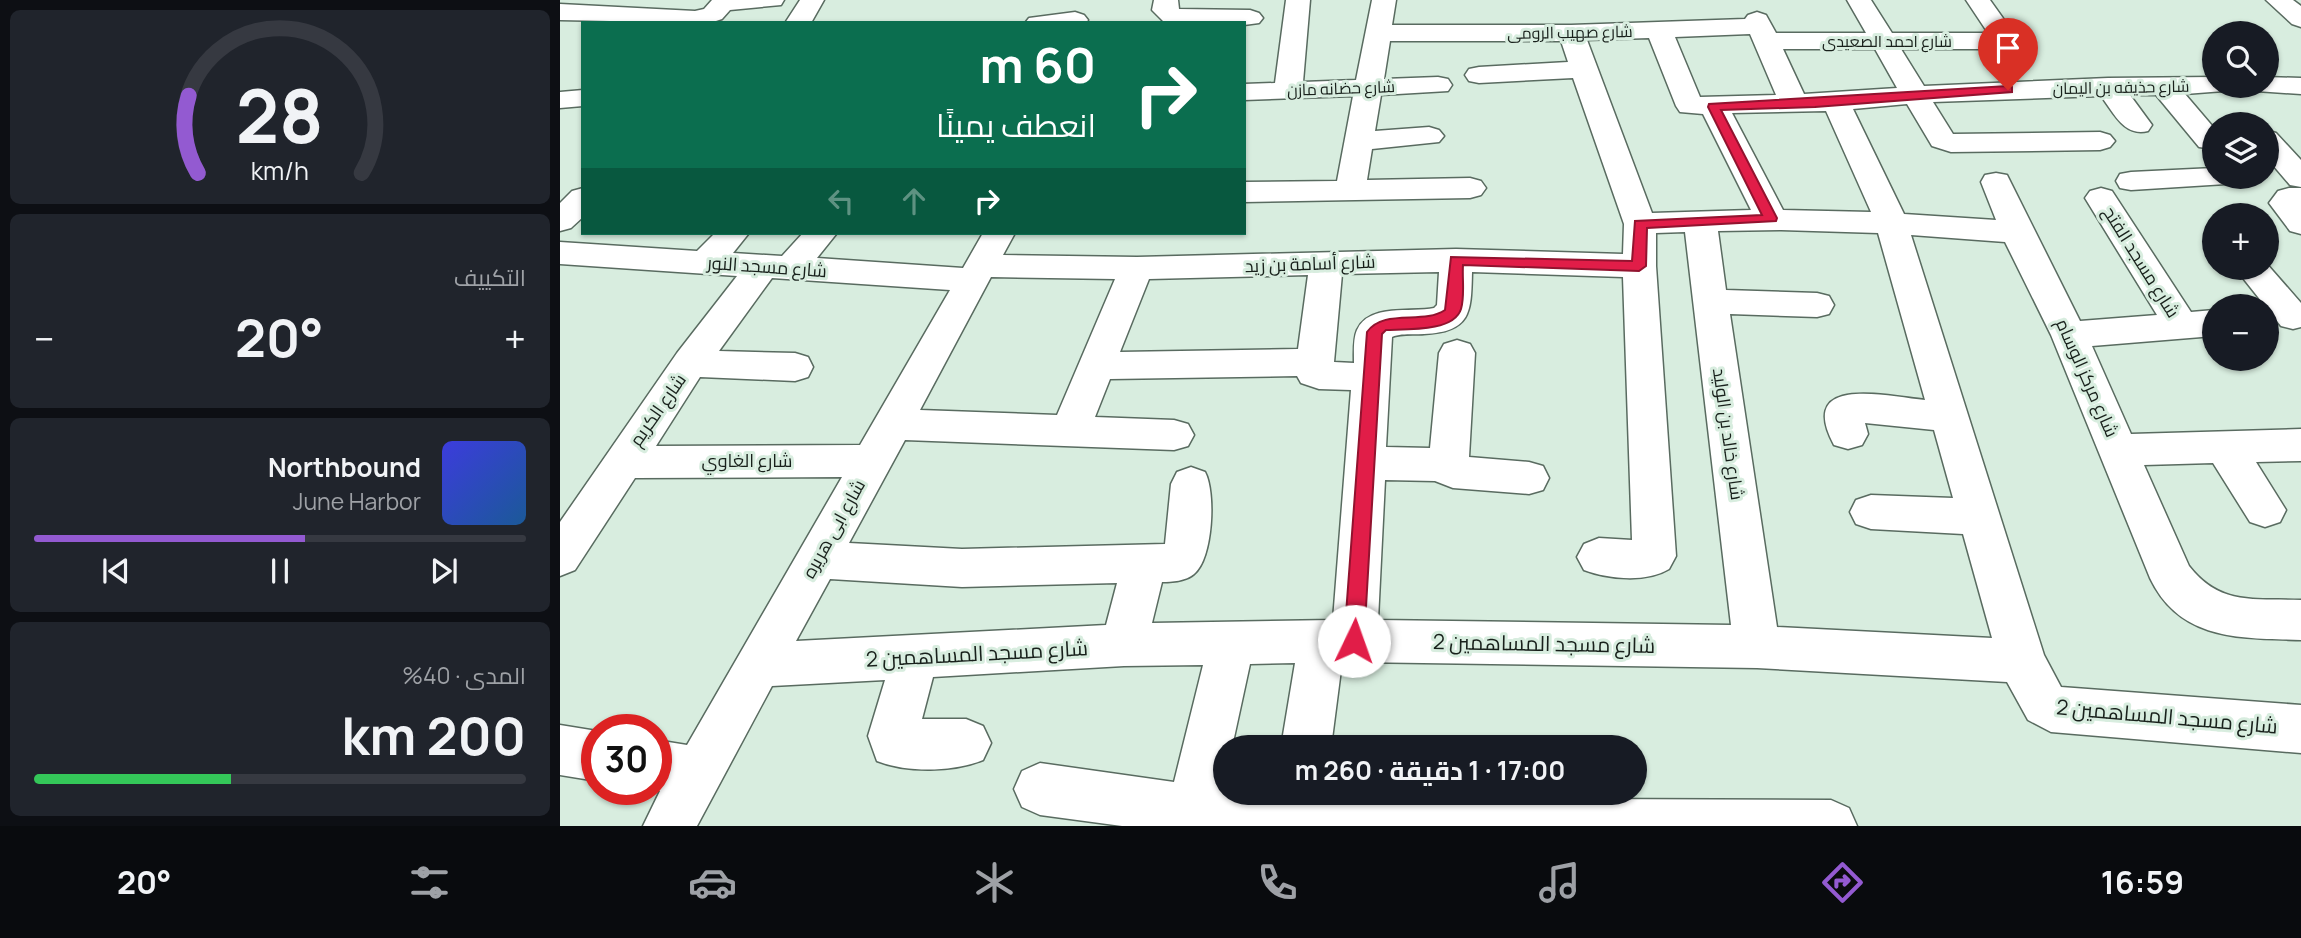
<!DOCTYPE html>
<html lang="ar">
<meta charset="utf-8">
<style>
:root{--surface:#171b24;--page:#20242c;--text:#f1f3f6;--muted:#9ea1a6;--line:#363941;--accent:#935ad1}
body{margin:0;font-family:Manrope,Cairo,sans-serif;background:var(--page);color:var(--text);direction:rtl;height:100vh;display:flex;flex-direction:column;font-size:26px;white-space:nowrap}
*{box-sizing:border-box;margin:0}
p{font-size:23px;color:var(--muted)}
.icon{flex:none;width:38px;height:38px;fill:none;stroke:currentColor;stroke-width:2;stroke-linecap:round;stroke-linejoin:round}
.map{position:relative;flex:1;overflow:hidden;direction:ltr}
.drawer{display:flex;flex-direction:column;gap:10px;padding:10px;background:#0d0f14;width:560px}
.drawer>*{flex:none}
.top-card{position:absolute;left:21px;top:21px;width:665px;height:214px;border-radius:0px;box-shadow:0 2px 5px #0004;direction:rtl;background:#0b6e4f;color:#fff;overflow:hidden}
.tools{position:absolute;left:1642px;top:21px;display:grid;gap:14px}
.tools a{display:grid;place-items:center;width:77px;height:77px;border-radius:50%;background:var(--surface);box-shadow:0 2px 5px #0004;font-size:35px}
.speed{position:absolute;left:21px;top:714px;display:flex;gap:14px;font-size:35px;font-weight:700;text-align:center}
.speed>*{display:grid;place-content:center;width:91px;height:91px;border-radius:50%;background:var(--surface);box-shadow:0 2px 5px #0004;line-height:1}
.speed .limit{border:10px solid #d22;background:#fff;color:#111}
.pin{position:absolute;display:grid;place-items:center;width:60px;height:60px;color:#fff;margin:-72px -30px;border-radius:50% 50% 50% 0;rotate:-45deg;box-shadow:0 0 7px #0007}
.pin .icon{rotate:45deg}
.me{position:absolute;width:77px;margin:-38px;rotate:3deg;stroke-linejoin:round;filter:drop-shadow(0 0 5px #0008)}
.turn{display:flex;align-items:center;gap:24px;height:147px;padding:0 35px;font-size:32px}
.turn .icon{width:91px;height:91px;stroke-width:2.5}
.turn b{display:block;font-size:49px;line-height:60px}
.lanes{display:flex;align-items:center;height:66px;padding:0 35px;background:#0003;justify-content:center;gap:35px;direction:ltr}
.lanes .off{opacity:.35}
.big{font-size:52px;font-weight:700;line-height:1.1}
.drawer .widget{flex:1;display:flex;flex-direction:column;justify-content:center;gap:10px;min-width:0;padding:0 24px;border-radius:10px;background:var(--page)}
.drawer .dial{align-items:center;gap:0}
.dial svg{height:182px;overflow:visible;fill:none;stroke:var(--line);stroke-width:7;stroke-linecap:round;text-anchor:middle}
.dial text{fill:var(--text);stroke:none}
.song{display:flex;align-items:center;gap:21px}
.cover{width:84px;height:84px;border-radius:10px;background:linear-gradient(135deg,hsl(240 70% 55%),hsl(210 70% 35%))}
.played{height:7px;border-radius:4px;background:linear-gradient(90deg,var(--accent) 55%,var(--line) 55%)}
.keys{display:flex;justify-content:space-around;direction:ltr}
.heat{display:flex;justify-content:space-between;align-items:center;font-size:38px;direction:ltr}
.charge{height:10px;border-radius:5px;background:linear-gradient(90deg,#34c759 40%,var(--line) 0)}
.trip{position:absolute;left:653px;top:735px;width:434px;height:70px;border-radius:35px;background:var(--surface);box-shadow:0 2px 5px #0004;font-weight:700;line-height:70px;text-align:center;direction:rtl}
.menu{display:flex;height:112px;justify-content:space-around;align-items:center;background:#090b0e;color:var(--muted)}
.menu .icon{width:49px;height:49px}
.menu .on{color:var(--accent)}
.menu b{font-size:32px;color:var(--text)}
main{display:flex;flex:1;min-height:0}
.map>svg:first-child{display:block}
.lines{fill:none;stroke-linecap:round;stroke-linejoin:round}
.minor-casing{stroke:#596b60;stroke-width:3}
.minor{fill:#fff;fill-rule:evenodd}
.route{fill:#e11d48;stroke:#92132f;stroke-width:2}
.labels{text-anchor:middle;stroke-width:6;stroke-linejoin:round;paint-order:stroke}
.far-street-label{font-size:16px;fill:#18201b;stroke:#d8eddf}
.street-label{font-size:18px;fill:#18201b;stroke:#d8eddf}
.near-street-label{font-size:21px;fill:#18201b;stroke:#d8eddf}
</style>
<main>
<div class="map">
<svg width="1741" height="826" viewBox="0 0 1741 826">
<rect width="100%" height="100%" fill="#d8eddf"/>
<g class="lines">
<defs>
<path id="minor" d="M152 0H224L221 5 170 10 162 19 150 23 0 20V4L135 11 144 9Z
M240 0H264L251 23H225Z
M594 0H618L619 9 690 10 699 13 703 18 699 23 684 25V23H609L603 21 592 10Z
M726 0H750L743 82 796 80 812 0H836L832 25H1011L1185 19 1188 15 1197 12 1206 15 1216 33H1306L1287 0H1311L1332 33H1428L1406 0H1430L1455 35 1472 53 1468 59C1455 62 1449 58 1439 49H1341L1364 86 1548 78 1654 77V86H1667L1664 91 1625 94 1654 128V149L1639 147 1596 95H1570L1592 125 1588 131C1564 137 1554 113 1541 96L1373 102 1393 134 1540 132 1550 135 1555 141 1550 147 1540 150 1391 152 1372 146 1347 104 1293 109 1344 214 1436 220 1421 182 1425 175 1436 173 1447 175 1520 321 1597 315 1525 198 1530 191 1541 188 1552 191 1631 312 1654 310V336L1532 346 1571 434 1741 429V461L1696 462 1726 510 1720 522 1705 527 1690 522 1653 463 1584 465 1629 566C1660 606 1694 598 1741 600V640C1680 638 1620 641 1590 578L1491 335 1445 242 1351 235 1484 655 1501 687 1741 705V753L1491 732 1468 720 1447 682 1197 668 794 662H782L771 747H721L735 663 690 664 672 747H665V793H696L734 798 1271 800 1289 808 1297 826H562L480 815 462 807 454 789 462 771 480 763 614 782 643 665 564 666 373 677 362 719H406L423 726 431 743 423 760C394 772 347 773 317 761L308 736 325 680 212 686 137 826H83L100 791 94 789H96V740L127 745 282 477 75 478 15 570 0 576V522L117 353 177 276 0 264V242L137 251 155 233H189L173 253 222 256 243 233H277L257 258 403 268 423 233H455L443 255 577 257 896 249 1063 254 1064 224 1013 78 919 83 909 81 905 75 909 69 919 67 1008 62 1001 41H830L824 79 878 77 888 79 892 85 888 91 821 95 815 131 869 127 879 130 884 136 879 142 812 149 807 180 910 178 921 181 926 188 921 195 910 198 684 202V182L777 181 793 96 684 100V84L715 83ZM1190 34 1216 95 1140 97 1115 37ZM1089 38 1116 106 1120 112 1143 114 1191 210 1092 213 1027 40ZM1223 49H1315L1337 88 1244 94ZM1266 111 1311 212 1223 210 1172 113ZM1221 230 1318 233 1365 400C1326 396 1236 374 1274 445L1288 449 1302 445 1308 434 1305 423 1374 430 1393 498 1311 495 1296 500 1290 512 1296 524 1311 529 1403 534 1432 638 1217 627 1170 314 1257 317 1269 314 1274 305 1269 296 1257 293 1166 290 1158 231ZM1125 232 1171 625 818 620 825 480 875 481 893 488 969 494 983 490 989 478 983 466 969 462 909 457 915 353 910 344 897 340 884 344 879 353 870 448 826 447 832 337C841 333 853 335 864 334 912 332 911 311 912 272L1063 277 1072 540 1039 538 1024 544 1017 557 1024 570C1048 579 1086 583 1109 569L1116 556 1096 266V233ZM879 272 877 305 874 308C851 313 809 303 797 330 793 339 794 352 794 363L774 362 782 274ZM748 275 738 349 560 352 589 279ZM431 277 555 279 497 415 360 410ZM212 278 390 290 300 445 96 446 140 377 235 381 248 377 253 367 248 357 235 353 159 351ZM737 376 741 383 759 389 791 390 773 620 592 623 602 582C612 582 626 581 634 574 653 559 656 492 645 472L631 467 617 472 611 484 605 544 402 549 289 543 345 440 614 450 628 446 634 435 628 424 614 420 535 417 550 379ZM270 579 402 587 557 583 546 625 236 641Z
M1706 0H1733L1741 6V27L1732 24Z
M515 12 524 15 528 20 526 23H465L469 18Z
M1706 77 1741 78V94L1696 91 1693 86H1706Z
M23 90V106L0 108V92Z
M1706 130 1716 133 1741 160V187L1730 185 1706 157Z
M1654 168V177H1670L1666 184 1571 190 1560 188 1556 181 1560 174 1571 172Z
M23 188V217L11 228 0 231V203L12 191Z
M1729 188H1741V234L1730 231 1709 203 1718 191Z
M1706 263 1741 303V327L1733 329 1721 326 1675 268H1706Z
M0 725 37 731V781L0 775Z"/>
</defs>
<use href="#minor" class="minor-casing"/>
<use href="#minor" class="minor"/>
</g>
<path class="route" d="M1448 86 1452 87V92L1255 107 1161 110 1217 218 1216 221 1087 228 1086 266 1079 271 903 265C902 278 905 296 901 309 894 332 846 329 826 330L822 334 804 641 801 647 794 650 787 647 784 641 807 332C824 308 863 325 885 310L891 257 1072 261 1075 221 1202 215 1148 107 1149 104Z"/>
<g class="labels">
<g class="far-street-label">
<text transform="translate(1010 32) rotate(-1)" y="6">شارع صهيب الرومى</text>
<text x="1327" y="47">شارع احمد الصعيدى</text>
<text transform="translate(1561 87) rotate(-1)" y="6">شارع حذيفه بن اليمان</text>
<text transform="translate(781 88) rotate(-2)" y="6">شارع حضانه مازن</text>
</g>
<g class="street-label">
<text transform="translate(1581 262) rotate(58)" y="6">شارع مسجد الفتح</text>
<text transform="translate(750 264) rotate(-2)" y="6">شارع أسامة بن زيد</text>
<text transform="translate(207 267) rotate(4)" y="6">شارع مسجد النور</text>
<text transform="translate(1527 378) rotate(66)" y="6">شارع مركز الوسام</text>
<text transform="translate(98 410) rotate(-55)" y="6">شارع الكريم</text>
<text transform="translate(1168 434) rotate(82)" y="6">شارع خالد بن الوليد</text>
<text x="187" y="467">شارع الغاوي</text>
<text transform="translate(274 529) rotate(-61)" y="6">شارع ابى هريره</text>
</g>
<g class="near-street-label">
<text transform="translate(984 644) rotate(1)" y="7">شارع مسجد المساهمين 2</text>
<text transform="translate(417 654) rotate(-3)" y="7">شارع مسجد المساهمين 2</text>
<text transform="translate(1607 717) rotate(5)" y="7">شارع مسجد المساهمين 2</text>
</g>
</g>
</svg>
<div class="tools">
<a><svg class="icon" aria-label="search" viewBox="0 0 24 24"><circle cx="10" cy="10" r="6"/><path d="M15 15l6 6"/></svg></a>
<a><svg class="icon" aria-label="layers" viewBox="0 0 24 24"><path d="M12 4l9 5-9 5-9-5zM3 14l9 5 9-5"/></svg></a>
<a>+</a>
<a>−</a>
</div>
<div class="speed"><div class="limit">30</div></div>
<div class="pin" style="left:1448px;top:90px;background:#d93025"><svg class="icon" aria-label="arrive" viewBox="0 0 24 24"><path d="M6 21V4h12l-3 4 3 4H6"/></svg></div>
<svg class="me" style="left:794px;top:641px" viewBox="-20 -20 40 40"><circle r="19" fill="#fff"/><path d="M0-13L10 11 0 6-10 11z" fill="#e11d48"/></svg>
<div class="trip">17:00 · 1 دقيقة · 260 m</div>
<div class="top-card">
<div class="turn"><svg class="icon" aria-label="right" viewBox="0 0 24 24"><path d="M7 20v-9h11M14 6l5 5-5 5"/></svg><div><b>60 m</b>انعطف يمينًا</div></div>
<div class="lanes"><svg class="icon off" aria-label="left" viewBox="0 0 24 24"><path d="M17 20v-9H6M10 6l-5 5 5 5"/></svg><svg class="icon off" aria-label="ahead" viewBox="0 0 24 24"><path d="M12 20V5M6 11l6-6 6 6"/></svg><svg class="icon" aria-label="right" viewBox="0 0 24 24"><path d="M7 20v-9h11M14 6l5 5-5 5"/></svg></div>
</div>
</div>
<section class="drawer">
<div class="widget dial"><svg viewBox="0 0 100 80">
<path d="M14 69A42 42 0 1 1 86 69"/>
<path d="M14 69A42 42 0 0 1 10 35" stroke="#935ad1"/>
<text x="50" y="56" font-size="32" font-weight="700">28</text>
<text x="50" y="72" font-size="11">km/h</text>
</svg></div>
<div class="widget"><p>التكييف</p>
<div class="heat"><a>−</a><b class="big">20°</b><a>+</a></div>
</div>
<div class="widget">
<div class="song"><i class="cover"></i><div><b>Northbound</b><p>June Harbor</p></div></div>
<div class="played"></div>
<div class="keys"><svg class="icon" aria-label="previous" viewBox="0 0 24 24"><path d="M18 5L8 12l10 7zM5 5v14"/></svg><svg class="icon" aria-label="pause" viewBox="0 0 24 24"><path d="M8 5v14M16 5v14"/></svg><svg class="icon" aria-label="next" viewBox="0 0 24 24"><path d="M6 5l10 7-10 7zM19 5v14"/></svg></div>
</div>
<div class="widget"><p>المدى · 40%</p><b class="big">200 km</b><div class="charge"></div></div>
</section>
</main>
<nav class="menu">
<b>16:59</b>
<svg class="icon on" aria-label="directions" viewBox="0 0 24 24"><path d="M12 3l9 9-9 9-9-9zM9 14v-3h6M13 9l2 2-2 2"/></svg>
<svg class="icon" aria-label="music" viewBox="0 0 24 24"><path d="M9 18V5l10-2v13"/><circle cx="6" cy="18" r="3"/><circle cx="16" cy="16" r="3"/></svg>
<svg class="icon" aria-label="phone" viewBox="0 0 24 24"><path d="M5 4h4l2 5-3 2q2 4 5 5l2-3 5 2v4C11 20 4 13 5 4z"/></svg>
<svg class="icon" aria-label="climate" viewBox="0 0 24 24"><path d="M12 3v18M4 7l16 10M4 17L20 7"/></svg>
<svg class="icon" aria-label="car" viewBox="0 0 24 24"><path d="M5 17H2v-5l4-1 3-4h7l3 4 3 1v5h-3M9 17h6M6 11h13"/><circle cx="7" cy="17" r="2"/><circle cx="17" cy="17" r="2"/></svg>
<svg class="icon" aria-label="filters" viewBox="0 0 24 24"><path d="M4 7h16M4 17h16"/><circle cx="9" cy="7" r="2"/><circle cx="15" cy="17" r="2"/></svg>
<b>20°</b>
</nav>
